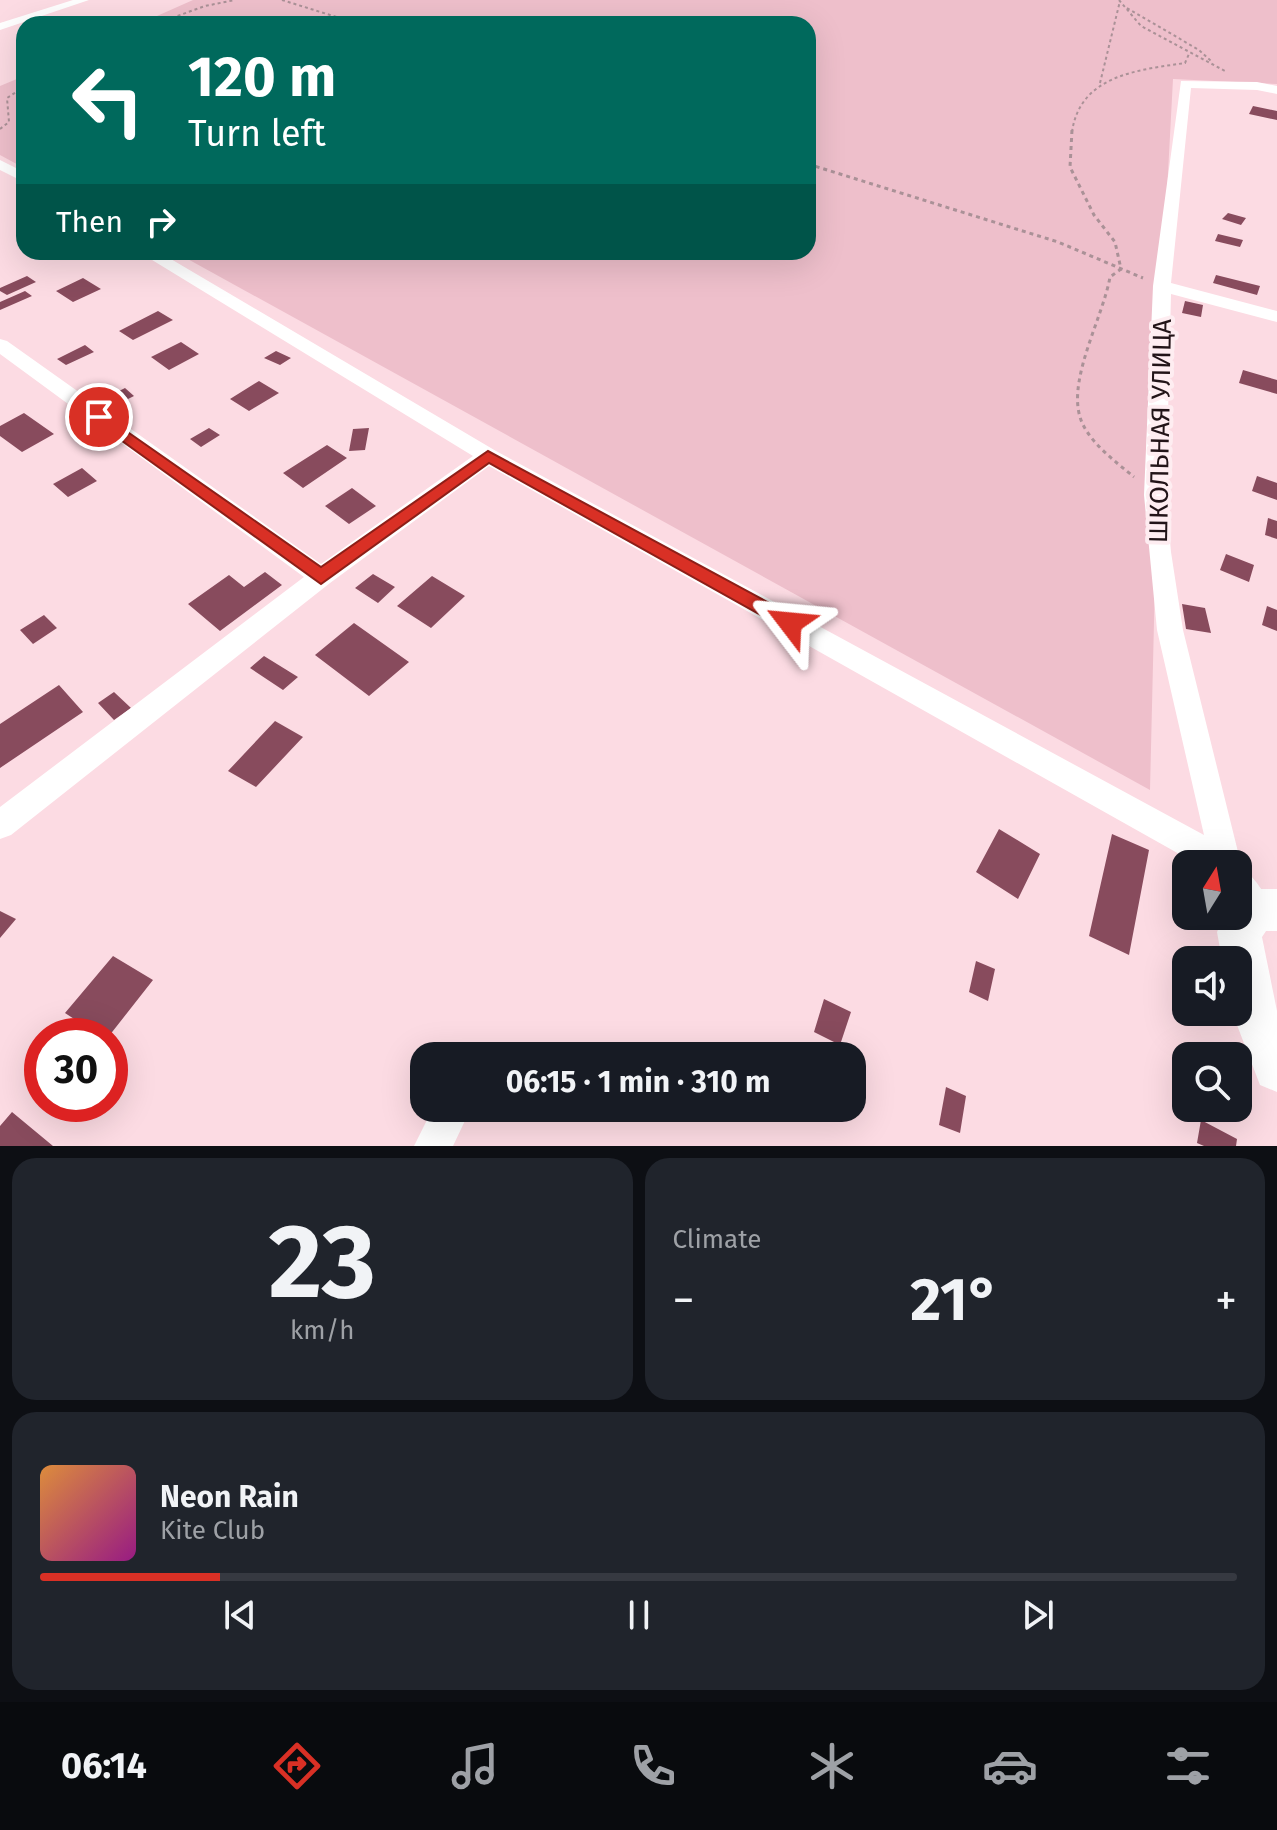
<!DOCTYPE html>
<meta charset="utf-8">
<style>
:root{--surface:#171b24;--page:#20242c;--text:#f1f3f6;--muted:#9ea1a6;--line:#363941;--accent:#d93025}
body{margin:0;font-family:"Fira Sans",sans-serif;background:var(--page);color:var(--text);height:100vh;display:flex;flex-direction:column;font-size:30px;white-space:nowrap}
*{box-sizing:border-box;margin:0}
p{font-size:26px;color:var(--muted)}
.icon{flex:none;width:44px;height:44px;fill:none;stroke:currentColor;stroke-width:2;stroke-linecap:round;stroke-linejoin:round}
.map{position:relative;height:1146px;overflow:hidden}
.panel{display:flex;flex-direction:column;gap:12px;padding:12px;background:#0d0f14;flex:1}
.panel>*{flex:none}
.top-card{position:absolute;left:16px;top:16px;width:800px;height:244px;border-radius:24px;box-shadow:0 8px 32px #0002;background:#00695c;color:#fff;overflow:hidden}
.needle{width:52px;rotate:11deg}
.controls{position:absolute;left:1172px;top:850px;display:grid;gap:16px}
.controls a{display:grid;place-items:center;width:80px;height:80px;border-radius:16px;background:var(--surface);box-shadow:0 8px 32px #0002;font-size:40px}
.speed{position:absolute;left:24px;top:1018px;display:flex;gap:16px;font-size:40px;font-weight:700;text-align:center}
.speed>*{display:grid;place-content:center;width:104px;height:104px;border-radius:50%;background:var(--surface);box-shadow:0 8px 32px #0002;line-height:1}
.speed .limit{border:12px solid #d22;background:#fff;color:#111}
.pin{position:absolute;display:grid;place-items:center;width:68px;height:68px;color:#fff;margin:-34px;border:4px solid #fff;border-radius:50%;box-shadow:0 2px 8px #0007}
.me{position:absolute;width:88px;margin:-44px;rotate:299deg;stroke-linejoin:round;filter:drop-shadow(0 0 6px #0008)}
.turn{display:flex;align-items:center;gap:28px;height:168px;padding:0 40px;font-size:36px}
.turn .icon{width:104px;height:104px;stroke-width:2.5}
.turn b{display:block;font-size:56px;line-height:68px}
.then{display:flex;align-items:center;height:76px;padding:0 40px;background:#0003;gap:16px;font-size:30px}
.big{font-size:60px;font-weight:700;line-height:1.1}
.panel .widget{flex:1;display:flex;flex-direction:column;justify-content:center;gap:12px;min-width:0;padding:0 28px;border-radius:24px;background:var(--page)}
.panel .dial{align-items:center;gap:0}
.dial b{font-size:104px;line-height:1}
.song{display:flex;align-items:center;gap:24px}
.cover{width:96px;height:96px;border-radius:12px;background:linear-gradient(135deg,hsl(30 70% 55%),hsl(310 70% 35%))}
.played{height:8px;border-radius:4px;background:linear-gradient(90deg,var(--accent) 15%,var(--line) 15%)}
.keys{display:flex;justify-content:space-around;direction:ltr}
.heat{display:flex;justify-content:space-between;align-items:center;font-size:44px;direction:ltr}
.panel .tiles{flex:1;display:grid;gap:12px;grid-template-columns:1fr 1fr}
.widget:last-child{grid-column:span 2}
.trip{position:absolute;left:410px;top:1042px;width:456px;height:80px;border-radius:24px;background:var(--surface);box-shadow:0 8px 32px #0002;font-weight:700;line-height:80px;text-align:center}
.dock{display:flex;height:128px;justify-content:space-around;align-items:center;background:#090b0e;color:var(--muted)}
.dock .icon{width:56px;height:56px}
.dock .current{color:var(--accent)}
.dock b{font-size:36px;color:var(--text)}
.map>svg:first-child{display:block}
.green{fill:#eebfcb}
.building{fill:#884b5d}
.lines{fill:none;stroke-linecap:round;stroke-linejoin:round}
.path-far1{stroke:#aa9197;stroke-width:2;stroke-dasharray:3 3;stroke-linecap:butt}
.path{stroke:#aa9197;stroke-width:3;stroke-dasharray:4 4;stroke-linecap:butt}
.minor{fill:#fff;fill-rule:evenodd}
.major{fill:#fff;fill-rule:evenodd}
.route{fill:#d93025;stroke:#8d1f18;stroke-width:2}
.labels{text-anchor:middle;stroke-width:8;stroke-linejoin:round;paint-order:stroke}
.street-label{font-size:26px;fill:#221418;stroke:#feedf1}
</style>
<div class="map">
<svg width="1277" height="1146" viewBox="0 0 1277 1146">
<rect width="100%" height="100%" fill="#fcdbe3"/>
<path class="green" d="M193 0H1277V84L1173 79 1162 286 1150 790 175 252H808V24H139Z
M24 76V168L0 155V86Z"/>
<path class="building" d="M1253 106 1277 111V120L1249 114Z
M1228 213 1246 218 1241 225 1222 219Z
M1218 234 1243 240 1240 247 1215 241Z
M1216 275 1260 286 1257 295 1213 283Z
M27 276 36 282 7 295 0 291V288Z
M83 278 101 289 73 302 56 291Z
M25 291 32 296 0 310V302Z
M1185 301 1203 305 1201 317 1182 313Z
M158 311 173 320 133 340 119 331Z
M181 342 199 354 169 370 151 357Z
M85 345 94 352 66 365 57 359Z
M276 351 291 358 280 365 264 358Z
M1243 370 1277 380V394L1239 383Z
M259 381 279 393 249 411 230 399Z
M125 388 134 396 120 403 111 395Z
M24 413 54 434 22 452 0 436V426Z
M209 428 220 435 201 447 190 439Z
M369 428 365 450 349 451 353 429Z
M327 445 347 458 303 488 283 473Z
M82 468 97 481 68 497 53 484Z
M1257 476 1277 483V500L1252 491Z
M352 488 376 506 349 524 325 506Z
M1268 518 1277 521V539L1265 535Z
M1226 554 1254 565 1249 582 1220 570Z
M265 572 282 585 220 631 188 604 229 575 244 587Z
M373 574 395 587 378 603 355 588Z
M432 576 465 596 431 628 397 606Z
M1182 604 1205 608 1211 633 1186 629Z
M1267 606 1277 610V631L1262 625Z
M44 615 57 628 33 644 20 630Z
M354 623 409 662 369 696 315 655Z
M264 656 298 677 283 690 250 668Z
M59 685 83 712 0 768V724Z
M114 692 131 708 114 720 98 703Z
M275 721 303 737 256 787 228 771Z
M999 829 1040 854 1018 899 976 872Z
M1112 834 1149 850 1129 955 1089 936Z
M0 911 16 919 0 938Z
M113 956 153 980 109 1036H100L65 1013Z
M976 961 995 969 988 1001 969 992Z
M824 999 851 1012 840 1045 814 1032Z
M946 1087 966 1096 960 1133 939 1125Z
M12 1112 53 1146H0V1126Z
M1201 1120 1237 1139 1236 1146H1204L1197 1143Z"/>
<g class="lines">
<path class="path-far1" d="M282 0 359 24
M1119 0 1141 26 1225 71
M1127 8 1199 50 1211 61
M155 24 205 6 235 0
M1100 83 1120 1
M0 129 9 122 7 98 24 87
M1072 132C1080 75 1138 70 1185 63L1189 54"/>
<path class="path" d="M1072 130 1070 167 1094 215 1115 242 1121 269 1110 277C1103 317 1068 378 1080 417 1087 441 1116 462 1134 477
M808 164 1058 242 1143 278"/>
<path class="minor" d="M73 0H89L0 30V23Z
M1181 81 1257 82 1277 86V94L1257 90 1191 88 1171 283 1277 311V322L1171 294 1166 495 1171 552 1183 630 1241 864 1239 868C1255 875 1265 894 1272 910L1267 921 1256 926C1231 915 1238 888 1238 864H1197L489 466 330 583 11 835 0 839V807L304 577 0 354V339L7 341 321 564 473 456 139 252H159L496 451 1204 835 1157 630 1144 495 1153 286Z
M0 160 24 172V182L0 170Z
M433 1108H471L453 1146H414Z"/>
<path class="major" d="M1256 889H1277V931H1266L1262 937 1277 1011V1092L1260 1085 1232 1012H1238V960H1222L1217 932 1224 916H1238C1238 898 1239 896 1256 889Z"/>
</g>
<path class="route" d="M99 412 321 567 488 451 797 618 800 623 797 628H784L489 463 321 584 93 420 91 417Z"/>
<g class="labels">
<g class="street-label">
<text transform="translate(1160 431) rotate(-89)" y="9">ШКОЛЬНАЯ УЛИЦА</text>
</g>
</g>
</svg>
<div class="controls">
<a><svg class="needle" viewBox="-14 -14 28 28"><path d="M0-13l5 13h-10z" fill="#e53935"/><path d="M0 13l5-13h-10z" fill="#9ea1a6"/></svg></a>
<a><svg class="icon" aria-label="sound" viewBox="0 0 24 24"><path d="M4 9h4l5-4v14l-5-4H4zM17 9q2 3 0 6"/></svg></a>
<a><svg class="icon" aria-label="search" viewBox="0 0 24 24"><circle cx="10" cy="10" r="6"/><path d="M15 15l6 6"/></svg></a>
</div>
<div class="speed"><div class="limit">30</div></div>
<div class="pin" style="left:99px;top:417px;background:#d93025"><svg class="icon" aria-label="arrive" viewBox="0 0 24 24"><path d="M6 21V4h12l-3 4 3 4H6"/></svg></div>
<svg class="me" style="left:790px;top:623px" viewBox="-20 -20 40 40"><path d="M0-17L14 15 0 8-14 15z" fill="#d93025" stroke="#fff" stroke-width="4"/></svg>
<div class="trip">06:15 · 1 min · 310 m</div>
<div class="top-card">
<div class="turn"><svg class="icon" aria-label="left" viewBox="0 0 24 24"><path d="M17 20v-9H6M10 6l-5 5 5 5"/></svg><div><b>120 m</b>Turn left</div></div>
<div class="then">Then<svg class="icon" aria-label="right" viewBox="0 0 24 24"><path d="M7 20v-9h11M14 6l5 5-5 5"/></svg></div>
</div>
</div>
<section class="panel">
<div class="tiles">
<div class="widget dial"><b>23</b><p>km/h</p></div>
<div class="widget"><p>Climate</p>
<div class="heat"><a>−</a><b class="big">21°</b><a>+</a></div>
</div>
<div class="widget">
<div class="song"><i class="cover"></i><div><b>Neon Rain</b><p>Kite Club</p></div></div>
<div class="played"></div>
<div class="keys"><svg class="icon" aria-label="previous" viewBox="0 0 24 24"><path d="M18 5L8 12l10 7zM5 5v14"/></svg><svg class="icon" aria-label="pause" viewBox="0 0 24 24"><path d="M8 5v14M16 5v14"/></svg><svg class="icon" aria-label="next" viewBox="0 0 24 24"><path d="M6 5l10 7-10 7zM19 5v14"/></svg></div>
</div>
</div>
</section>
<nav class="dock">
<b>06:14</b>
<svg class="icon current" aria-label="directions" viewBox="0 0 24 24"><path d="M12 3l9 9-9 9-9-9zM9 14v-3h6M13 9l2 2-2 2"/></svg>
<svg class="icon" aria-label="music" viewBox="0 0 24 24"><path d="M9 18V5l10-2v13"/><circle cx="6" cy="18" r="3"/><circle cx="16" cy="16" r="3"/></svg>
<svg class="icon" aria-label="phone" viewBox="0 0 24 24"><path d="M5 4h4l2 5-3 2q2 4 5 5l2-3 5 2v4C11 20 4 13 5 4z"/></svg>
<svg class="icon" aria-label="climate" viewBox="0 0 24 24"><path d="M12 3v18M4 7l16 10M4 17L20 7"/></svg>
<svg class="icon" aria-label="car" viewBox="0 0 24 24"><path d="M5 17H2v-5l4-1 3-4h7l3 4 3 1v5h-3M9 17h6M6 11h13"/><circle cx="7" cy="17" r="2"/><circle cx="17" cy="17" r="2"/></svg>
<svg class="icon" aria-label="filters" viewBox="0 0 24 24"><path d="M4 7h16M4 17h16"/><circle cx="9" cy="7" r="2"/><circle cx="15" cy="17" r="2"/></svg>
</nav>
